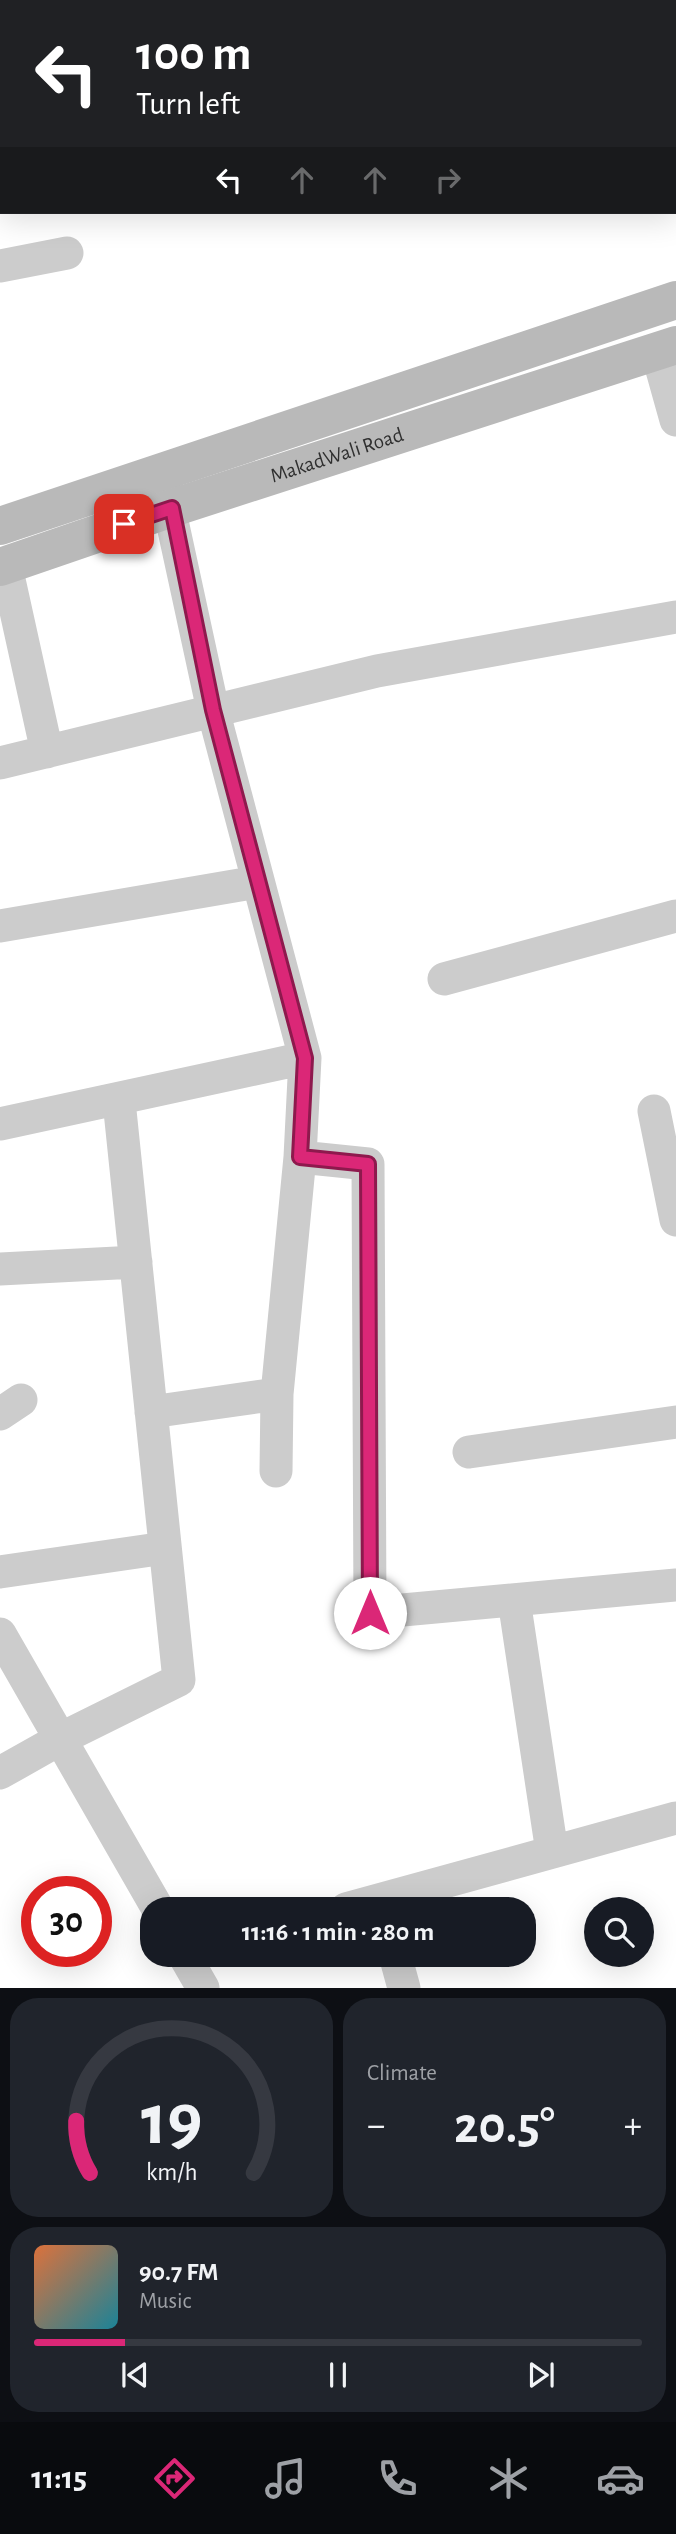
<!DOCTYPE html>
<meta charset="utf-8">
<style>
:root{--surface:#171b24;--page:#20242c;--text:#f1f3f6;--muted:#9ea1a6;--line:#363941;--accent:#db2777}
body{margin:0;font-family:"Alegreya Sans",sans-serif;background:var(--page);color:var(--text);height:100vh;display:flex;flex-direction:column;font-size:26px;white-space:nowrap}
*{box-sizing:border-box;margin:0}
p{font-size:23px;color:var(--muted)}
.icon{flex:none;width:38px;height:38px;fill:none;stroke:currentColor;stroke-width:2;stroke-linecap:round;stroke-linejoin:round}
.map{position:relative;height:1988px;overflow:hidden}
.sheet{display:flex;flex-direction:column;gap:10px;padding:10px;background:#0d0f14;flex:1}
.sheet>*{flex:none}
.hud{position:absolute;left:0px;top:0px;width:677px;height:214px;box-shadow:0 7px 28px #0002;background:#202124;color:#fff;overflow:hidden}
.controls{position:absolute;left:584px;top:1897px;display:grid;gap:14px}
.controls a{display:grid;place-items:center;width:70px;height:70px;border-radius:50%;background:var(--surface);box-shadow:0 7px 28px #0002;font-size:35px}
.speed{position:absolute;left:21px;top:1876px;display:flex;gap:14px;font-size:35px;font-weight:700;text-align:center}
.speed>*{display:grid;place-content:center;width:91px;height:91px;border-radius:50%;background:var(--surface);box-shadow:0 7px 28px #0002;line-height:1}
.speed .limit{border:10px solid #d22;background:#fff;color:#111}
.pin{position:absolute;display:grid;place-items:center;width:60px;height:60px;color:#fff;margin:-30px;border-radius:14px;box-shadow:0 4px 10px #0006}
.me{position:absolute;width:77px;margin:-38px;rotate:0deg;stroke-linejoin:round;filter:drop-shadow(0 0 5px #0008)}
.turn{display:flex;align-items:center;gap:24px;height:147px;padding:0 21px;font-size:32px}
.turn .icon{width:91px;height:91px;stroke-width:2.5}
.turn b{display:block;font-size:49px;line-height:60px}
.lanes{display:flex;align-items:center;height:66px;padding:0 21px;background:#0003;justify-content:center;gap:35px;direction:ltr}
.lanes .off{opacity:.35}
.big{font-size:52px;font-weight:700;line-height:1.1}
.sheet .tile{flex:1;display:flex;flex-direction:column;justify-content:center;gap:10px;min-width:0;padding:0 24px;border-radius:28px;background:var(--page)}
.sheet .dial{align-items:center;gap:0}
.dial svg{height:182px;overflow:visible;fill:none;stroke:var(--line);stroke-width:7;stroke-linecap:round;text-anchor:middle}
.dial text{fill:var(--text);stroke:none}
.song{display:flex;align-items:center;gap:21px}
.cover{width:84px;height:84px;border-radius:10px;background:linear-gradient(135deg,hsl(20 70% 55%),hsl(190 70% 35%))}
.played{height:7px;border-radius:4px;background:linear-gradient(90deg,var(--accent) 15%,var(--line) 15%)}
.keys{display:flex;justify-content:space-around;direction:ltr}
.heat{display:flex;justify-content:space-between;align-items:center;font-size:38px;direction:ltr}
.sheet .tiles{flex:1;display:grid;gap:10px;grid-template-columns:1fr 1fr}
.tile:last-child{grid-column:span 2}
.trip{position:absolute;left:140px;top:1897px;width:396px;height:70px;border-radius:28px;background:var(--surface);box-shadow:0 7px 28px #0002;font-weight:700;line-height:70px;text-align:center}
.tab-bar{display:flex;height:112px;justify-content:space-around;align-items:center;background:#090b0e;color:var(--muted)}
.tab-bar .icon{width:49px;height:49px}
.tab-bar .current{color:var(--accent)}
.tab-bar b{font-size:32px;color:var(--text)}
.map>svg:first-child{display:block}
.lines{fill:none;stroke-linecap:round;stroke-linejoin:round}
.street{stroke:#ccc;stroke-width:33}
.secondary{stroke:#b9b9b9;stroke-width:38}
.route-casing{stroke:#8e194d;stroke-width:18}
.route{stroke:#db2777;stroke-width:12}
.labels{text-anchor:middle;stroke-width:7;stroke-linejoin:round;paint-order:stroke}
.street-label{font-size:21px;fill:#2f2f2f;stroke:#fff}
</style>
<div class="map">
<svg width="676" height="1988" viewBox="0 0 676 1988">
<rect width="100%" height="100%" fill="#fff"/>
<g class="lines">
<path class="street" d="M188 0V2
M0 95H2
M0 266 67 253
M657 352 676 420
M164 484 213 710 305 1058 300 1157 277 1394 276 1471
M6 566 47 752
M0 763 377 671 676 617
M0 926 257 882
M444 979 676 916
M654 1111 676 1220
M0 1124 305 1058
M300 1157 368 1164 370 1613 676 1585
M0 1269 136 1262
M151 1412 277 1394
M0 1414 21 1400
M469 1452 676 1422
M0 1572 165 1548
M514 1600 552 1852
M0 1634 158 1909
M0 1773 62 1738 179 1680 119 1101
M346 1909 676 1818
M184 1955 203 1988
M395 1955 404 1988"/>
<g class="secondary">
<path d="M0 526 676 300"/>
<path id="s1" d="M0 567 172 508 676 345"/>
</g>
</g>
<g class="lines">
<defs>
<path id="route" d="M124 524 172 508 213 710 305 1058 300 1157 368 1164 370 1613"/>
</defs>
<use href="#route" class="route-casing"/>
<use href="#route" class="route"/>
</g>
<g class="labels">
<g class="street-label">
<text dy="7" stroke="none"><textPath href="#s1" startOffset="355">MakadWali Road</textPath></text>
</g>
</g>
</svg>
<div class="controls">
<a><svg class="icon" aria-label="search" viewBox="0 0 24 24"><circle cx="10" cy="10" r="6"/><path d="M15 15l6 6"/></svg></a>
</div>
<div class="speed"><div class="limit">30</div></div>
<div class="pin" style="left:124px;top:524px;background:#d93025"><svg class="icon" aria-label="arrive" viewBox="0 0 24 24"><path d="M6 21V4h12l-3 4 3 4H6"/></svg></div>
<svg class="me" style="left:370px;top:1613px" viewBox="-20 -20 40 40"><circle r="19" fill="#fff"/><path d="M0-13L10 11 0 6-10 11z" fill="#db2777"/></svg>
<div class="trip">11:16 · 1 min · 280 m</div>
<div class="hud">
<div class="turn"><svg class="icon" aria-label="left" viewBox="0 0 24 24"><path d="M17 20v-9H6M10 6l-5 5 5 5"/></svg><div><b>100 m</b>Turn left</div></div>
<div class="lanes"><svg class="icon" aria-label="left" viewBox="0 0 24 24"><path d="M17 20v-9H6M10 6l-5 5 5 5"/></svg><svg class="icon off" aria-label="ahead" viewBox="0 0 24 24"><path d="M12 20V5M6 11l6-6 6 6"/></svg><svg class="icon off" aria-label="ahead" viewBox="0 0 24 24"><path d="M12 20V5M6 11l6-6 6 6"/></svg><svg class="icon off" aria-label="right" viewBox="0 0 24 24"><path d="M7 20v-9h11M14 6l5 5-5 5"/></svg></div>
</div>
</div>
<section class="sheet">
<div class="tiles">
<div class="tile dial"><svg viewBox="0 0 100 80">
<path d="M14 69A42 42 0 1 1 86 69"/>
<path d="M14 69A42 42 0 0 1 8 46" stroke="#db2777"/>
<text x="50" y="56" font-size="32" font-weight="700">19</text>
<text x="50" y="72" font-size="11">km/h</text>
</svg></div>
<div class="tile"><p>Climate</p>
<div class="heat"><a>−</a><b class="big">20.5°</b><a>+</a></div>
</div>
<div class="tile">
<div class="song"><i class="cover"></i><div><b>90.7 FM</b><p>Music</p></div></div>
<div class="played"></div>
<div class="keys"><svg class="icon" aria-label="previous" viewBox="0 0 24 24"><path d="M18 5L8 12l10 7zM5 5v14"/></svg><svg class="icon" aria-label="pause" viewBox="0 0 24 24"><path d="M8 5v14M16 5v14"/></svg><svg class="icon" aria-label="next" viewBox="0 0 24 24"><path d="M6 5l10 7-10 7zM19 5v14"/></svg></div>
</div>
</div>
</section>
<nav class="tab-bar">
<b>11:15</b>
<svg class="icon current" aria-label="directions" viewBox="0 0 24 24"><path d="M12 3l9 9-9 9-9-9zM9 14v-3h6M13 9l2 2-2 2"/></svg>
<svg class="icon" aria-label="music" viewBox="0 0 24 24"><path d="M9 18V5l10-2v13"/><circle cx="6" cy="18" r="3"/><circle cx="16" cy="16" r="3"/></svg>
<svg class="icon" aria-label="phone" viewBox="0 0 24 24"><path d="M5 4h4l2 5-3 2q2 4 5 5l2-3 5 2v4C11 20 4 13 5 4z"/></svg>
<svg class="icon" aria-label="climate" viewBox="0 0 24 24"><path d="M12 3v18M4 7l16 10M4 17L20 7"/></svg>
<svg class="icon" aria-label="car" viewBox="0 0 24 24"><path d="M5 17H2v-5l4-1 3-4h7l3 4 3 1v5h-3M9 17h6M6 11h13"/><circle cx="7" cy="17" r="2"/><circle cx="17" cy="17" r="2"/></svg>
</nav>
